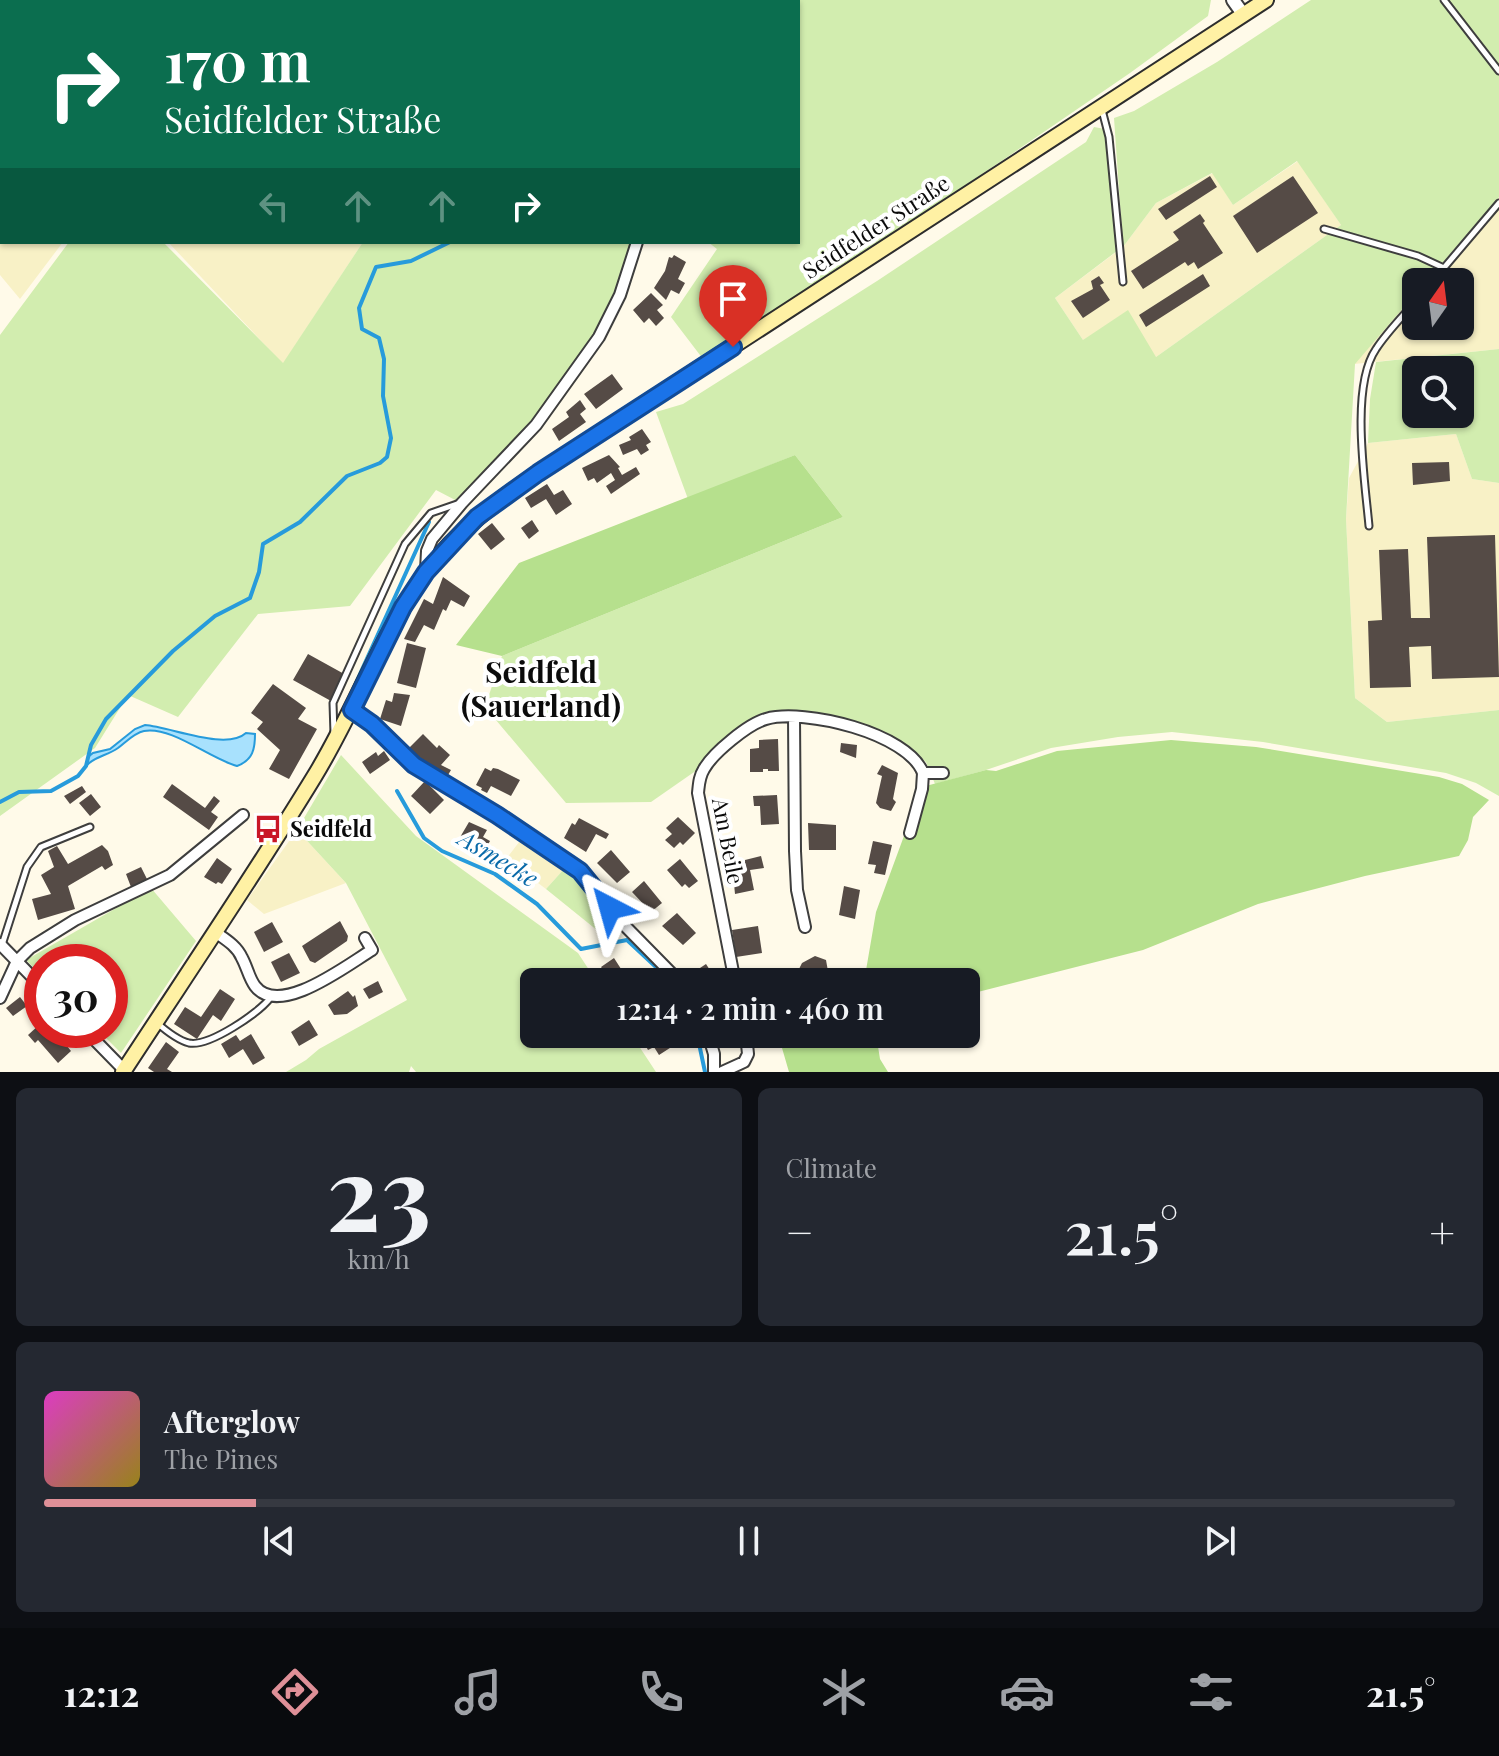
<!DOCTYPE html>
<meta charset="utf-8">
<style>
:root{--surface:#171b24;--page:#242831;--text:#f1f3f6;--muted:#9ea1a6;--line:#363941;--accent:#df9098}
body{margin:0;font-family:"Playfair Display",serif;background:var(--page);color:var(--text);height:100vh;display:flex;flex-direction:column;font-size:30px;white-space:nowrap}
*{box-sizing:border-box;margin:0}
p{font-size:26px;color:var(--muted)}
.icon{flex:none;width:44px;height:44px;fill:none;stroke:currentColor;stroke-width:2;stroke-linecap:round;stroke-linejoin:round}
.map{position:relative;height:1072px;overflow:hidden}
.sheet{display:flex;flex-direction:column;gap:16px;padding:16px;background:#0d0f14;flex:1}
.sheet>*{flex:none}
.hud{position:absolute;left:0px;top:0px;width:800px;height:244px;box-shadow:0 2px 6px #0004;background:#0b6e4f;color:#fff;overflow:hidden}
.needle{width:52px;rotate:14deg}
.tools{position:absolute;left:1402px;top:268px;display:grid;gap:16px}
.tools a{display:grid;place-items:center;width:72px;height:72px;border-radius:12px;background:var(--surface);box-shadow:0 2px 6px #0004;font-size:40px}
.speed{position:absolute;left:24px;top:944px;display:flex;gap:16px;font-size:40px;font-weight:700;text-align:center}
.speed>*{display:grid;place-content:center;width:104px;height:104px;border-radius:50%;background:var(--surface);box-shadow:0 2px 6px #0004;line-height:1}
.speed .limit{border:12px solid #d22;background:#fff;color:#111}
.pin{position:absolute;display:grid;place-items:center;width:68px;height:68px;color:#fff;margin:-82px -34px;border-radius:50% 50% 50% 0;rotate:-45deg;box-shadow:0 0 8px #0007}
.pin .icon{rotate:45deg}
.me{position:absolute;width:88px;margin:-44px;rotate:321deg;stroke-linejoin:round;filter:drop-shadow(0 0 6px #0008)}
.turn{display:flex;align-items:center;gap:28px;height:168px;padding:0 32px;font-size:36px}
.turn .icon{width:104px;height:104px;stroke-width:2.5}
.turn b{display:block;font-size:56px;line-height:68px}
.lanes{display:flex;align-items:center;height:76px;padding:0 32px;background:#0003;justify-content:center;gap:40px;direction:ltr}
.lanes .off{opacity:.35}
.big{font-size:60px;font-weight:600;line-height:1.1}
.sheet .widget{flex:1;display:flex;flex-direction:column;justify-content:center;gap:12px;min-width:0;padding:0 28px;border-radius:12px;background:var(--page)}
.sheet .dial{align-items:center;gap:0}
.dial b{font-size:104px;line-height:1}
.song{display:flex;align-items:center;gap:24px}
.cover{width:96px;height:96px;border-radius:12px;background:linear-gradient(135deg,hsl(310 70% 55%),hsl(50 70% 35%))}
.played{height:8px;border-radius:4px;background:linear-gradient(90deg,var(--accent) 15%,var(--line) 15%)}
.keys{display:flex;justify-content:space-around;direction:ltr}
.heat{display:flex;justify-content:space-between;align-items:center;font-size:44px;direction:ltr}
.sheet .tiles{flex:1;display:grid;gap:16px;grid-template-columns:1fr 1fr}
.widget:last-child{grid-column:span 2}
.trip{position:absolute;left:520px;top:968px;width:460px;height:80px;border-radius:12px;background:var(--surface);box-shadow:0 2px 6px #0004;font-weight:600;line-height:80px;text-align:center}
.tabs{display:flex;height:128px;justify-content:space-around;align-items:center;background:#090b0e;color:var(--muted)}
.tabs .icon{width:56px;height:56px}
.tabs .current{color:var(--accent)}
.tabs b{font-size:36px;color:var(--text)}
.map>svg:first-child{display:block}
.farmland{fill:#f8f1c6}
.green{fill:#d2edaf;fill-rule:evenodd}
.forest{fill:#b6e08d}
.water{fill:#a8e1fd;stroke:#279bdb;stroke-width:2}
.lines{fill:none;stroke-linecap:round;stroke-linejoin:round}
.stream{stroke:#279bdb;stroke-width:4}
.building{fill:#554b46}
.service-casing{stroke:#3e3e3e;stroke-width:9}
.minor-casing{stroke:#3e3e3e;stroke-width:14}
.tertiary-casing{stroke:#3e3e3e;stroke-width:16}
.secondary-casing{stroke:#2d2d2d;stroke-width:18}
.service{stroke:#fff;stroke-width:5}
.minor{stroke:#fff;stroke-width:10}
.tertiary{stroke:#fff;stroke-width:12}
.secondary{stroke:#fff1a4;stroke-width:14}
.route-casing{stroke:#114b97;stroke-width:20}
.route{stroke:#1a73e8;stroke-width:14}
.labels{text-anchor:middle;stroke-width:8;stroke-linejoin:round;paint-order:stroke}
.street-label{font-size:22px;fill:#0b0b0b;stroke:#fff}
.poi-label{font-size:22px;font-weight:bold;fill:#0b0b0b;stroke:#fff;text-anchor:start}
.water-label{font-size:24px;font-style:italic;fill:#096aa9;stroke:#fff}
.district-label{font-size:30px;font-weight:bold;fill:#0b0b0b;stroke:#fff}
</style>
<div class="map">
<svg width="1499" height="1072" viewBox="0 0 1499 1072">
<rect width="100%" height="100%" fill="#fffae9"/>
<path class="farmland" d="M0 0H246L2 2V242H63L20 299 0 275Z
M1298 161 1341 225 1156 357 1083 340 1055 298 1123 247 1156 203 1213 173 1233 205Z
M1499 197V349L1354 364 1416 293V326H1460V282H1426Z
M168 242H363L283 364Z
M1456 434 1472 479 1499 483V710L1387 722 1355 698 1346 519 1349 478 1368 443Z
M297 830 346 883 264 914 247 900Z
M523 837 564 869 546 889 506 859Z"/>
<path class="green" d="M257 0H1211L1208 16 1130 73 1003 160 703 359 671 317 717 249 708 242H798V2Z
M1311 0H1499V197L1426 282H1416V293L1355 364 1346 519 1355 698 1387 722 1499 710V796L1476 783 1446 773 1263 742 1172 732 1118 737 1051 748 986 770 935 784 926 762 911 749 880 733 768 715 743 724 697 770 651 802 566 803 485 707 502 656 843 517 795 455 688 499 656 412 683 404 877 281 1086 142 1094 127 1105 129 1117 251 1055 298 1083 340 1128 310 1156 357 1341 225 1297 161 1233 205 1212 173 1156 203 1123 247 1114 118 1134 111 1217 62Z
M69 242H163L283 363 363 242H632L605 321 541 413 459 502 436 490 350 606 258 614 178 717 128 695 95 748 0 816V335Z
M1499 349V483L1472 479 1456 434 1368 443 1370 399 1376 362ZM1416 370H1460V414H1416Z
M341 755 416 836 578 953 597 982H534V1034H631L656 1072H416L411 1066 409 1072H286L306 1060 319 1049 407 1000 346 883 297 830Z
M564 869 606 906 618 928 598 931 546 889Z
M151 888 196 941 121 1053 98 1030H110V962H42V976L26 960Z"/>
<path class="forest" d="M795 455 843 517 502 656 456 645 519 563Z
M1171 740 1256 747 1439 777 1462 784 1489 800 1473 817 1468 840 1459 856 1365 876 1258 904 1143 950 966 995V982H864L876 912 922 787 986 770 996 771 1057 751Z
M809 1034H876L880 1059 888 1072H789L782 1048Z"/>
<path class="water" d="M145 725C171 727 226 751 246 733L255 734C255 749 253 760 237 766 210 759 172 726 144 731 134 733 126 742 118 748 107 756 95 756 86 766L88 757 93 753 110 749 135 729Z"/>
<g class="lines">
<path class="stream" d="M575 2 576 0
M340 718 429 522
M397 791 424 838 442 851 495 874 537 904 581 949 627 940 657 968 667 982
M0 802 19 792 51 791 78 776 86 766 91 745 106 719 173 651 215 616 250 598 259 572 263 544 300 522 347 476 380 463 387 457 391 438 383 396 384 359 379 338 362 329 359 308 376 267 411 261 450 242
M697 1034 705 1072"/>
</g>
<path class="building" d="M1210 176 1217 187 1166 220 1158 209Z
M1293 176 1318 213 1257 253 1233 216Z
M1200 214 1205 221 1203 223 1223 253 1198 269 1194 262 1188 266 1185 262 1143 289 1131 271 1179 240 1173 232Z
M674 255 686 262 678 279 685 283 679 294 671 290 666 300 654 288 665 271 669 257 672 258Z
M1203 274 1210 286 1146 327 1139 315Z
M1099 276 1104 283 1100 285 1110 300 1083 318 1071 301 1093 289 1091 281Z
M651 293 663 305 657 310 664 318 656 326 649 318 644 323 633 310Z
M612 374 623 389 596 409 584 394Z
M580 400 586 409 580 414 586 422 559 441 552 429 569 417 566 412Z
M642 429 651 442 646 445 649 450 641 455 637 449 623 455 619 445 631 440 629 437Z
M609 455 620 467 618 468 622 475 636 467 640 474 611 494 606 486 615 480 611 473 597 483 594 478 588 481 582 468Z
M1449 462 1450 481 1413 485 1412 463Z
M547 484 554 495 563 490 572 504 556 515 546 499 531 508 525 498Z
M532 520 539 531 529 539 521 528Z
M492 523 505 539 491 550 478 534Z
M1495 535 1499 677 1432 679 1431 646 1409 647 1411 687 1370 688 1368 621 1382 620 1379 550 1408 549 1411 618H1430L1427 537Z
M443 577 470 596 464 607 451 600 446 611 443 609 434 630 424 625 415 642 404 639 424 599 433 604Z
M407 643 426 648 416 688 397 683Z
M308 654 346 675 331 701 293 680Z
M273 684 306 708 298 719 317 729 289 779 269 769 280 750 257 729 263 722 251 713Z
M394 693 410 695 401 726 380 719 386 700 392 702Z
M423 734 437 748 439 745 450 755 441 765 451 770 445 780 420 765 407 750Z
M778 739 779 771H768V769H763V772H750V749L759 748V740Z
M841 743 857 745 856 758 840 752Z
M384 751 390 760 370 774 362 762 376 752 378 756Z
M882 765 898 773 893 799 896 802 891 811 880 808 876 803 882 776 877 774Z
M485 768 491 771 493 768 498 769 520 780 511 796 491 786 487 793 481 790 482 788 476 785Z
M425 781 444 800 430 814 411 796Z
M172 784 205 808 214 796 220 801 211 812 218 817 209 830 163 797Z
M82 786 86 792 70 804 64 796Z
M91 794 101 807 90 816 79 803Z
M777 795 779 824 761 825 760 806H754L753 796Z
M678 817 695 833 683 845 680 842 674 848 665 840 672 834 666 828Z
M579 818 609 834 606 839 596 834 586 852 564 838 572 823 575 825Z
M469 822 487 830 483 837 490 841 483 854 459 839Z
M808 823 836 825V850H809Z
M873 841 892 845 885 875 874 873 876 865 868 864Z
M102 845 108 851 113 865 105 870 102 866 68 886 75 909 38 920 32 899 51 894 41 875 54 867 48 851 57 846 68 864Z
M611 850 630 872 617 883 597 863Z
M761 856 764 868 750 870 754 890 735 894 733 874 745 872V860Z
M217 858 232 869 222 884 218 882 216 884 204 877Z
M680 859 698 881 689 888 685 884 682 887 667 870Z
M141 867 147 879 131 887 126 874Z
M644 881 662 903 651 912 632 892Z
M844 886 860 890 855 919 839 915Z
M677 913 696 933 683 945 662 926Z
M340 921 348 936 347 941 315 963 310 961 302 946Z
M272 922 283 942 264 952 254 932Z
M758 926 762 953 736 957 732 930Z
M289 953 300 973 281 982 271 962Z
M815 956 826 960 829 977 826 982H805L806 977 800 974 799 969 802 963Z
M614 958 623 972 611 981 601 967Z
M706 964 715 978 709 982H700L694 972Z
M378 981 383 992 369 999 363 989Z
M220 989 235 999 221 1021 213 1015 197 1039 174 1024 185 1007 201 1017Z
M348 991 353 997 355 995 358 1006 347 1014 334 1015 328 1005Z
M20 997 27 1006 13 1016 6 1008Z
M309 1020 318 1035 299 1046 291 1032Z
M39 1025 42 1030H52L58 1038 61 1035 69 1044 67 1046 71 1051 58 1063 38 1040 35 1043 28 1035Z
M251 1034 265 1058 253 1065 243 1049 229 1058 221 1044 236 1035 240 1041Z
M647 1034H665L673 1046 659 1055 654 1047 648 1050 643 1041 649 1037Z
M166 1042 179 1052 167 1069 172 1072H154L148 1068Z"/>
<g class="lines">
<defs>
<path id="service" d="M1444 0 1499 71
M1102 110 1109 137 1123 282
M1324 229 1418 256 1444 268
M1432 282 1499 203
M1369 526C1365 481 1350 387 1376 349 1387 332 1403 316 1416 301
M334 734 333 703 405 544 431 513 457 504
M2 945 27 867 41 847 90 827
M156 1022C165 1030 177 1040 189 1043 209 1047 259 1013 271 997"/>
<path id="minor" d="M703 2 704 0
M426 570 427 551 432 539 462 503 536 425 599 337 620 295 637 242
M352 710 372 724 414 765 497 815 580 871 626 927 680 982
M794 717 795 851 797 890 805 927
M910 833 922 789 923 773
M215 932C225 939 237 946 242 958 247 967 249 978 255 986 279 1018 347 965 372 950L365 938
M0 944 42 987
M735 982 698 793C699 784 699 777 704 769 713 753 748 724 766 719 804 708 908 733 923 773H943
M0 998 17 961 30 948 75 920 170 875 243 815
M85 1030 124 1070
M708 1034 714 1054V1072
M722 1072 744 1062 748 1054 746 1034"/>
<path id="tertiary" d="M1233 0 1243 14"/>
<path id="secondary" d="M123 1072C187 974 253 877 314 777 354 712 380 638 424 575 460 525 510 491 561 458L1266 0"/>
</defs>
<use href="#service" class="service-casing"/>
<use href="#minor" class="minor-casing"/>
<use href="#tertiary" class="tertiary-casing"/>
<use href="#secondary" class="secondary-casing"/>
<use href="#service" class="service"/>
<use href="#minor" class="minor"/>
<use href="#tertiary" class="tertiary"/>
<use href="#secondary" class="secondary"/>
</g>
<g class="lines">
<defs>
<path id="route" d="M610 908 580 871 497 815 414 765 372 724 352 710 403 607 426 572 477 517 538 473 733 347"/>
</defs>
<use href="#route" class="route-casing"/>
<use href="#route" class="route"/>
</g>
<defs>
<symbol id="bus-bare" viewBox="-9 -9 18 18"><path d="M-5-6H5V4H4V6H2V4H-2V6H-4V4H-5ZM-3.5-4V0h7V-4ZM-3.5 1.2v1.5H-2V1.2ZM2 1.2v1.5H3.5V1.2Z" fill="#c91626" stroke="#fff" stroke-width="2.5" paint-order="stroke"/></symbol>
</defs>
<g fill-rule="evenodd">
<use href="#bus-bare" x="248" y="809" width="40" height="40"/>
</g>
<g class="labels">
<g class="street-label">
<text transform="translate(876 227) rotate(-33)" y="8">Seidfelder Straße</text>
<text transform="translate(728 841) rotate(79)" y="8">Am Beile</text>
</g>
<g class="poi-label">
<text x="290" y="837">Seidfeld</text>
</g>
<g class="water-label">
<text transform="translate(498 859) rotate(31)" y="8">Asmecke</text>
</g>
<g class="district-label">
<text x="541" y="683">Seidfeld<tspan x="541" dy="34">(Sauerland)</tspan></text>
</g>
</g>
</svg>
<div class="tools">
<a><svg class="needle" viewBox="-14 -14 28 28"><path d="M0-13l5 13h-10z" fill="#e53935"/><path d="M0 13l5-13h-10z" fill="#9ea1a6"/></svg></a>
<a><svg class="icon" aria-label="search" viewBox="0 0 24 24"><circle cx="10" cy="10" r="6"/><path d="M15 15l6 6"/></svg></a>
</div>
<div class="speed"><div class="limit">30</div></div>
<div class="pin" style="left:733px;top:347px;background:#d93025"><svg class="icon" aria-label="arrive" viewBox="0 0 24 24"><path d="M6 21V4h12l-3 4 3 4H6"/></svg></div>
<svg class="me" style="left:610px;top:908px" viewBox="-20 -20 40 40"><path d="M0-17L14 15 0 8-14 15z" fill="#1a73e8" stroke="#fff" stroke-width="4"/></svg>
<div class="trip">12:14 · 2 min · 460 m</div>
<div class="hud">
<div class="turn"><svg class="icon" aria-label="right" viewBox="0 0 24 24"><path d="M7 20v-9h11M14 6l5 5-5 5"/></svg><div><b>170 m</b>Seidfelder Straße</div></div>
<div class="lanes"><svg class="icon off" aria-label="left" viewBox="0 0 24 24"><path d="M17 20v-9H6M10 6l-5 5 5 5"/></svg><svg class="icon off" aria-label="ahead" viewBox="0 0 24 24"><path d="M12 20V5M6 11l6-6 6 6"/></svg><svg class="icon off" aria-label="ahead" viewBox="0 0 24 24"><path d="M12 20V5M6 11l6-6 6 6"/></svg><svg class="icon" aria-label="right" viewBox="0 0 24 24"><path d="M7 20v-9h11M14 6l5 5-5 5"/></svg></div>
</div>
</div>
<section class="sheet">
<div class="tiles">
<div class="widget dial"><b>23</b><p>km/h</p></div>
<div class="widget"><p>Climate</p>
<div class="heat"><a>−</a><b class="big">21.5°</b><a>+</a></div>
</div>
<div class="widget">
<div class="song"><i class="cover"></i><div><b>Afterglow</b><p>The Pines</p></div></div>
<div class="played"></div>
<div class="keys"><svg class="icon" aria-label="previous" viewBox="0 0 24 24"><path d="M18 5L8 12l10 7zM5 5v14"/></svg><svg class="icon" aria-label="pause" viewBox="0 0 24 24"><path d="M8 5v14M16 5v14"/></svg><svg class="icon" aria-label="next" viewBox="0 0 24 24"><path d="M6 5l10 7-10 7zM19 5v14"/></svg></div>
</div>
</div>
</section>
<nav class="tabs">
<b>12:12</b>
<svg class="icon current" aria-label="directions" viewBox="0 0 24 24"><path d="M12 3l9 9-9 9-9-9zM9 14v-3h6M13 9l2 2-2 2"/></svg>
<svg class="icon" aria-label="music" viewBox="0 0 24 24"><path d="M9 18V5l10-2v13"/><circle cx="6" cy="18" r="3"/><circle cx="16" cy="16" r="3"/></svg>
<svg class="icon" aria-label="phone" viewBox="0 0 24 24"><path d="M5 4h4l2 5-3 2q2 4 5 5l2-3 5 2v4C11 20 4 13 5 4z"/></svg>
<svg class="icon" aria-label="climate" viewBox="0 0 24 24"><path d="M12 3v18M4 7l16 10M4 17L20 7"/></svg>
<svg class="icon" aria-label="car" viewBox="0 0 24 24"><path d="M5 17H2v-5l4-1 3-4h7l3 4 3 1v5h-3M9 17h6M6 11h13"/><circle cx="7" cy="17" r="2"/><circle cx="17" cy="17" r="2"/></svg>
<svg class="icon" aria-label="filters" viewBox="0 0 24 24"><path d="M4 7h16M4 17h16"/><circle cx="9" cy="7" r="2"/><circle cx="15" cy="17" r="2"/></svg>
<b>21.5°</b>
</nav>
